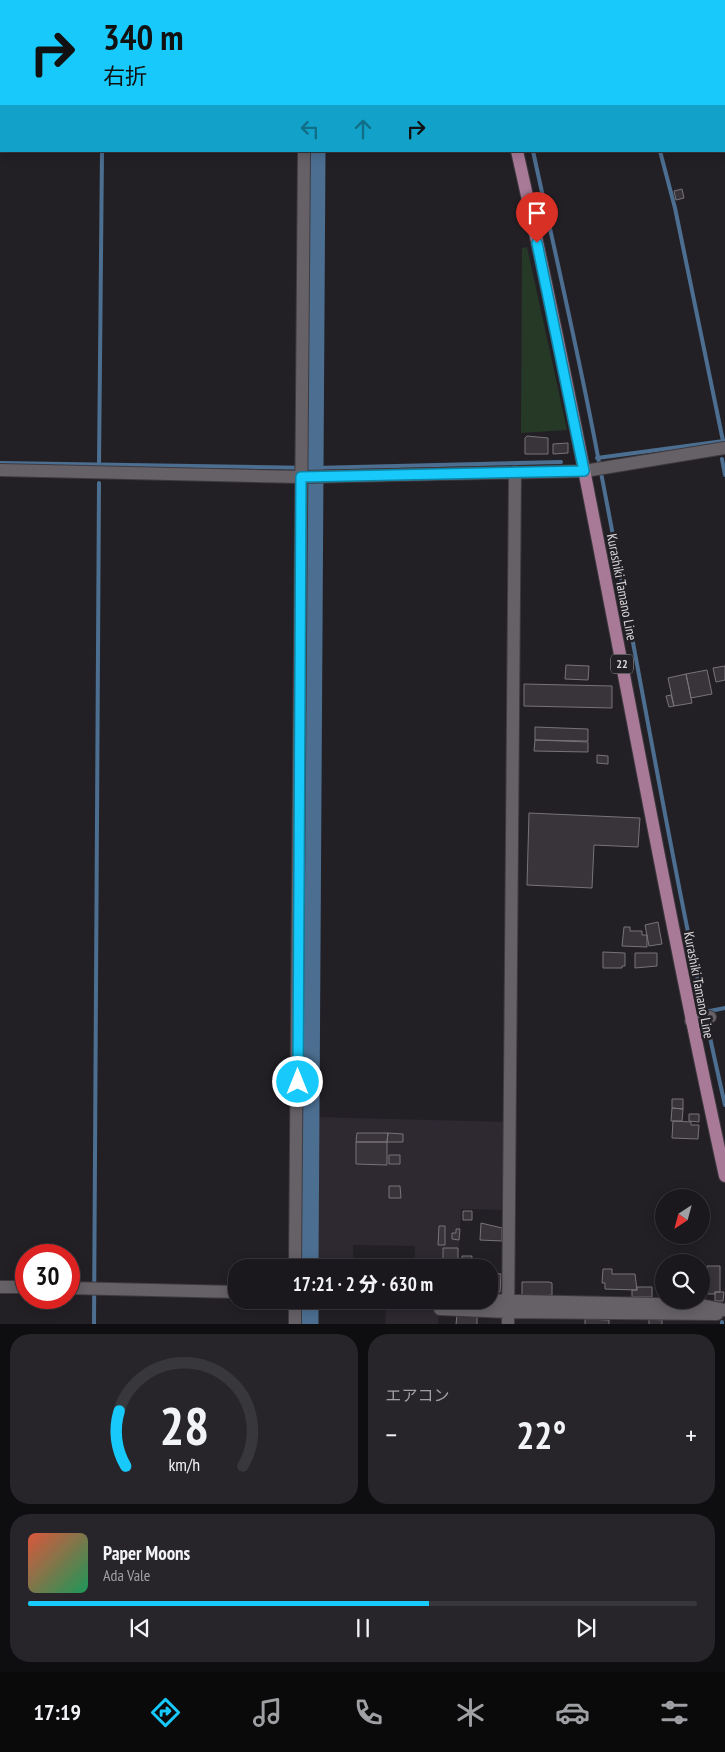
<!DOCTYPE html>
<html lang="ja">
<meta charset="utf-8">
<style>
:root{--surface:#1a181c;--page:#272529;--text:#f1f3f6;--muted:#9fa0a3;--line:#38373b;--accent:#17cafb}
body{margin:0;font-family:"PT Sans Narrow","Noto Sans JP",sans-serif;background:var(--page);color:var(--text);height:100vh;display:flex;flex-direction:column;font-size:19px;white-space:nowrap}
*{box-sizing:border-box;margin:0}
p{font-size:16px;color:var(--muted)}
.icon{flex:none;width:28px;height:28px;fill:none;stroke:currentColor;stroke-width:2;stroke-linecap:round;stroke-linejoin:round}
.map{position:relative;height:1324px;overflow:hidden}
.panel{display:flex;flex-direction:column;gap:10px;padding:10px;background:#0e0d0f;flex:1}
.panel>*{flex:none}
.top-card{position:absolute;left:0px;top:0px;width:725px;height:152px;box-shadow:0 2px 12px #0003,0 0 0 1px var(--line);background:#17cafb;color:#111;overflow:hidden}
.needle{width:32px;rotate:216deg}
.tools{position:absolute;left:655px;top:1189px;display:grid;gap:10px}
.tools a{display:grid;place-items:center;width:55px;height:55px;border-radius:50%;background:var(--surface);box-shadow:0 2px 12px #0003,0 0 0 1px var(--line);font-size:25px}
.speed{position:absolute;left:15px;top:1244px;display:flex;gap:10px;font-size:25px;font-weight:700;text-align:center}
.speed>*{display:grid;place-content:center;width:65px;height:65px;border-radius:50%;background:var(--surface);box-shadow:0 2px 12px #0003,0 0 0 1px var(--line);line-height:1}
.speed .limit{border:8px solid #d22;background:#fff;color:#111}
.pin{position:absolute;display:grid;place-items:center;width:42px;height:42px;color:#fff;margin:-51px -21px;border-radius:50% 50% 50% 0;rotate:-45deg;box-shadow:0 0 5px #0007}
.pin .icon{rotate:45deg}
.me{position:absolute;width:55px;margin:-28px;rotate:0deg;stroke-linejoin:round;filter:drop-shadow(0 0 4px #0008)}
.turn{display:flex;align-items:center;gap:18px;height:105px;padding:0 20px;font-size:22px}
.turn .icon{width:65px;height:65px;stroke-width:2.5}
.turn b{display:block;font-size:35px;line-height:42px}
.lanes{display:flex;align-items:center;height:48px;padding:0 20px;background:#0003;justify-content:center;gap:25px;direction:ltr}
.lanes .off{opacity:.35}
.big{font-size:38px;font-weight:800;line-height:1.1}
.panel .tile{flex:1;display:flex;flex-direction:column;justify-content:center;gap:8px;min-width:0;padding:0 18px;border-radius:20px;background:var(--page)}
.panel .dial{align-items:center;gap:0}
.dial svg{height:130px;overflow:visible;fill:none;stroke:var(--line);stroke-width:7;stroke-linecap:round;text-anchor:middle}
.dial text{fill:var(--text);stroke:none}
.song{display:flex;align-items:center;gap:15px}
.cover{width:60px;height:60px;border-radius:8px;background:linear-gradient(135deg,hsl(10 70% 55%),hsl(150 70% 35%))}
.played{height:5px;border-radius:2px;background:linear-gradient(90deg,var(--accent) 60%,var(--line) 60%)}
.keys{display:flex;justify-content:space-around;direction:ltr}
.heat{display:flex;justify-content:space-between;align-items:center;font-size:28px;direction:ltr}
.panel .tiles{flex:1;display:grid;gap:10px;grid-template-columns:1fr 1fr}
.tile:last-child{grid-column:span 2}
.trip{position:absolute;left:228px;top:1259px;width:270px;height:50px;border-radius:20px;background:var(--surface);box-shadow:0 2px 12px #0003,0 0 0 1px var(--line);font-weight:800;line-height:50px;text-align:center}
.tabs{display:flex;height:80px;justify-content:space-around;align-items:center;background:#0a0a0b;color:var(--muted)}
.tabs .icon{width:35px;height:35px}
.tabs .on{color:var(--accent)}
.tabs b{font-size:22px;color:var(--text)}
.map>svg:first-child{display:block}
.built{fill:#2e2831}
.green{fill:#263926}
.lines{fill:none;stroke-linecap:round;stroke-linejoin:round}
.stream{stroke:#4c6f91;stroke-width:4}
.river{stroke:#4c6f91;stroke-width:21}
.building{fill:#38343a;stroke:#787379}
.street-casing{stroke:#3e3a3f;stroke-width:14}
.primary-casing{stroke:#3e3a3f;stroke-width:14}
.street{stroke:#666167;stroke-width:12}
.primary{stroke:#a97a98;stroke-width:12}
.route-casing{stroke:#0f83a3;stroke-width:12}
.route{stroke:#17cafb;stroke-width:9}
.labels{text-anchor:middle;stroke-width:5;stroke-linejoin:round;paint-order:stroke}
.shield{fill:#232025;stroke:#a29fa4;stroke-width:1}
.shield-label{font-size:12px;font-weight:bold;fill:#d9d6da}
.street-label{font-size:14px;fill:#d9d6da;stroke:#232025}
</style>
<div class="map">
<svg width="725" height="1325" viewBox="0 0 725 1325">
<rect width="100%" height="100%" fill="#232025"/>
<path class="built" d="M317 1117 506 1122 505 1210 461 1209 458 1267H415V1246L353 1245V1267L315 1268Z
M386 1305 438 1307V1324L385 1325Z"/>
<path class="green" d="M527 247 567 430 521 433 522 248Z"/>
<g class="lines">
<path class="stream" d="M497 0 498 1
M623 0V1
M103 1V0
M533 151C555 253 579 355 598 457 640 673 676 891 725 1105
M660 151 675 208 723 441
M597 458 724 441
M722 459 725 475
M0 463 313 468 561 462
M99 466 102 151
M705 1012 725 1008
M308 1300 441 1304
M94 1325 99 483
M722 1325V1322"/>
<path class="river" d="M316 1V0
M308 1268 315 151
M308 1325V1300"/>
</g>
<path class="building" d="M682 189 684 198 676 200 674 191Z
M527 436 548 438V454H525V438Z
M568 443V453L553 454V444Z
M566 665 589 666 588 680 565 679Z
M725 666V680L716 682 713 668Z
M707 670 712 694 691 698 686 674Z
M686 674 692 703 674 706 668 678Z
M524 684 612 686V708L524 706Z
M671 695 674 706 669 707 666 696Z
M535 727 588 729V741L535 740Z
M535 740 588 742V752L534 751Z
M597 755 608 756V764L597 763Z
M529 813 640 818 638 847 594 845 592 888 527 885Z
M658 922 662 944 649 946 645 925Z
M624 927H630V931H642V935H647V947L622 946Z
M603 952 625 953V966H622V968H603Z
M635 953H657V966L635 968Z
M672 1099H683V1109L672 1108Z
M672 1108 683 1109 682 1121H671Z
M689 1114H699V1122L689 1121Z
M673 1121 691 1122V1125H699L698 1139 672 1138Z
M357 1133H388L387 1142H356Z
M388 1133 403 1134V1142H387Z
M356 1142H387V1165L356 1164Z
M389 1155H400V1164H389Z
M389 1186H400L401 1198H389Z
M463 1211H472V1220H463Z
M481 1223 502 1228V1241L480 1240Z
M439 1226H445V1245H438Z
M456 1229H460L459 1240 452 1239V1233H456Z
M443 1248H458V1265H443Z
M462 1256H472L471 1268H462Z
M707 1266H720V1292H715V1294H708Z
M603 1269H612V1274H635L637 1290 605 1289V1283H602Z
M489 1273 501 1274 500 1292H489Z
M522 1282H549L552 1283V1295H549V1297L522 1295Z
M637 1287H652V1297H632V1290H637Z
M715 1292H724L723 1301H715Z
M457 1314H477V1325H456Z
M585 1319 609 1320V1325H585Z
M649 1319 662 1320V1325H649Z"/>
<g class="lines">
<defs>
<path id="street" d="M305 1V0
M0 470 301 477 585 471 725 448
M691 1021 710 1017
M295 1268 304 151
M0 1287H26
M69 1288 236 1292
M295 1300V1325
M480 1300 700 1305 725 1310
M440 1309 508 1312 717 1314
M508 1325 515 472"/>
<path id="primary" d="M482 0V1
M517 151C594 491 650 836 725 1176"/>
</defs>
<use href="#street" class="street-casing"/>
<use href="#primary" class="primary-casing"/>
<use href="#street" class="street"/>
<use href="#primary" class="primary"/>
</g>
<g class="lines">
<defs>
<path id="route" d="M298 1082 301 477 584 471 537 243"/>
</defs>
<use href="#route" class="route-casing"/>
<use href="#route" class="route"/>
</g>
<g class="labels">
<rect class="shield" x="611" y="654.5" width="22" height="19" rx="4"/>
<g class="shield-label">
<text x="622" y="668">22</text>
</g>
<g class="street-label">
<text transform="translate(622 587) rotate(79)" y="5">Kurashiki Tamano Line</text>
<text transform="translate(699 985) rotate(79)" y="5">Kurashiki Tamano Line</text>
</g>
</g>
</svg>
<div class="tools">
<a><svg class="needle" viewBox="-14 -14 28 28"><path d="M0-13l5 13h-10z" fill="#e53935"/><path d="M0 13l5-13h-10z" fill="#9fa0a3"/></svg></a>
<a><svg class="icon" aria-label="search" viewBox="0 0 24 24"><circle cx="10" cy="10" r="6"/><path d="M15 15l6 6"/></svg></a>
</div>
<div class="speed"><div class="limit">30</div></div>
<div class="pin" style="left:537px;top:243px;background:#d93025"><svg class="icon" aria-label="arrive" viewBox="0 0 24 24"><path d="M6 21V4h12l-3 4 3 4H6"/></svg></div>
<svg class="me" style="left:298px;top:1082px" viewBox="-20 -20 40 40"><circle r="17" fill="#17cafb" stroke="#fff" stroke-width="3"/><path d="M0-11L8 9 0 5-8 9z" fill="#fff"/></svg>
<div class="trip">17:21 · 2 分 · 630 m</div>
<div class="top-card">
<div class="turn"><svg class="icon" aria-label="right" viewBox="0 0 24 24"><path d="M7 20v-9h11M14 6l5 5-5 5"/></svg><div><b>340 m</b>右折</div></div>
<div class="lanes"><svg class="icon off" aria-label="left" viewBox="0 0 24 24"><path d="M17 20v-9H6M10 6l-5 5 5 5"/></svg><svg class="icon off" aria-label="ahead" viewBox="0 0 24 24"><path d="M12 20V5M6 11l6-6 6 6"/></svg><svg class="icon" aria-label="right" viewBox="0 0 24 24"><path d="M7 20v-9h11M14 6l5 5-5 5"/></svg></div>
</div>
</div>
<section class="panel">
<div class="tiles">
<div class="tile dial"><svg viewBox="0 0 100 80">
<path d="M14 69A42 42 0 1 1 86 69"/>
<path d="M14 69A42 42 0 0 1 10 35" stroke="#17cafb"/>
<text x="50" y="56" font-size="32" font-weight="700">28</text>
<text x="50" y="72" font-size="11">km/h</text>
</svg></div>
<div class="tile"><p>エアコン</p>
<div class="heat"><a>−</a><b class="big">22°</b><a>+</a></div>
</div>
<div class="tile">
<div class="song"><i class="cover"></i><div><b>Paper Moons</b><p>Ada Vale</p></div></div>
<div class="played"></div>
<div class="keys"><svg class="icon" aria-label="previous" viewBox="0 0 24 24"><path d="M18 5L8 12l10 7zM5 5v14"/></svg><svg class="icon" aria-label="pause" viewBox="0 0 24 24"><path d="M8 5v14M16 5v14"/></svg><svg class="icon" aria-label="next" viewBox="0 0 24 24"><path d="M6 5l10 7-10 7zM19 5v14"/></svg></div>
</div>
</div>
</section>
<nav class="tabs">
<b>17:19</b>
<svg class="icon on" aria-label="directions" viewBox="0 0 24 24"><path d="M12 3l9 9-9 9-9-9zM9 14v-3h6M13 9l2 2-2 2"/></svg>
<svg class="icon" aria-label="music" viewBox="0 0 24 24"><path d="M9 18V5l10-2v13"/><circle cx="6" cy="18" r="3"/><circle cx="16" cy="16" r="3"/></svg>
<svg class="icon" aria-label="phone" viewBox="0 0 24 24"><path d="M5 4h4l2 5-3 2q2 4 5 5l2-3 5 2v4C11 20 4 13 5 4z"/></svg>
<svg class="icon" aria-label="climate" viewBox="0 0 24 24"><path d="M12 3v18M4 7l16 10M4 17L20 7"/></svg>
<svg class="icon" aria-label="car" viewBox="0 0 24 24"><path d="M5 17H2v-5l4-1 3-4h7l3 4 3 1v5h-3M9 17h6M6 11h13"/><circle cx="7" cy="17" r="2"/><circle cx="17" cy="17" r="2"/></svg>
<svg class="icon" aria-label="filters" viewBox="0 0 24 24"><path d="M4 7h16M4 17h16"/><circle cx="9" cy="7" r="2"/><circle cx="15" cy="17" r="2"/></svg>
</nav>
